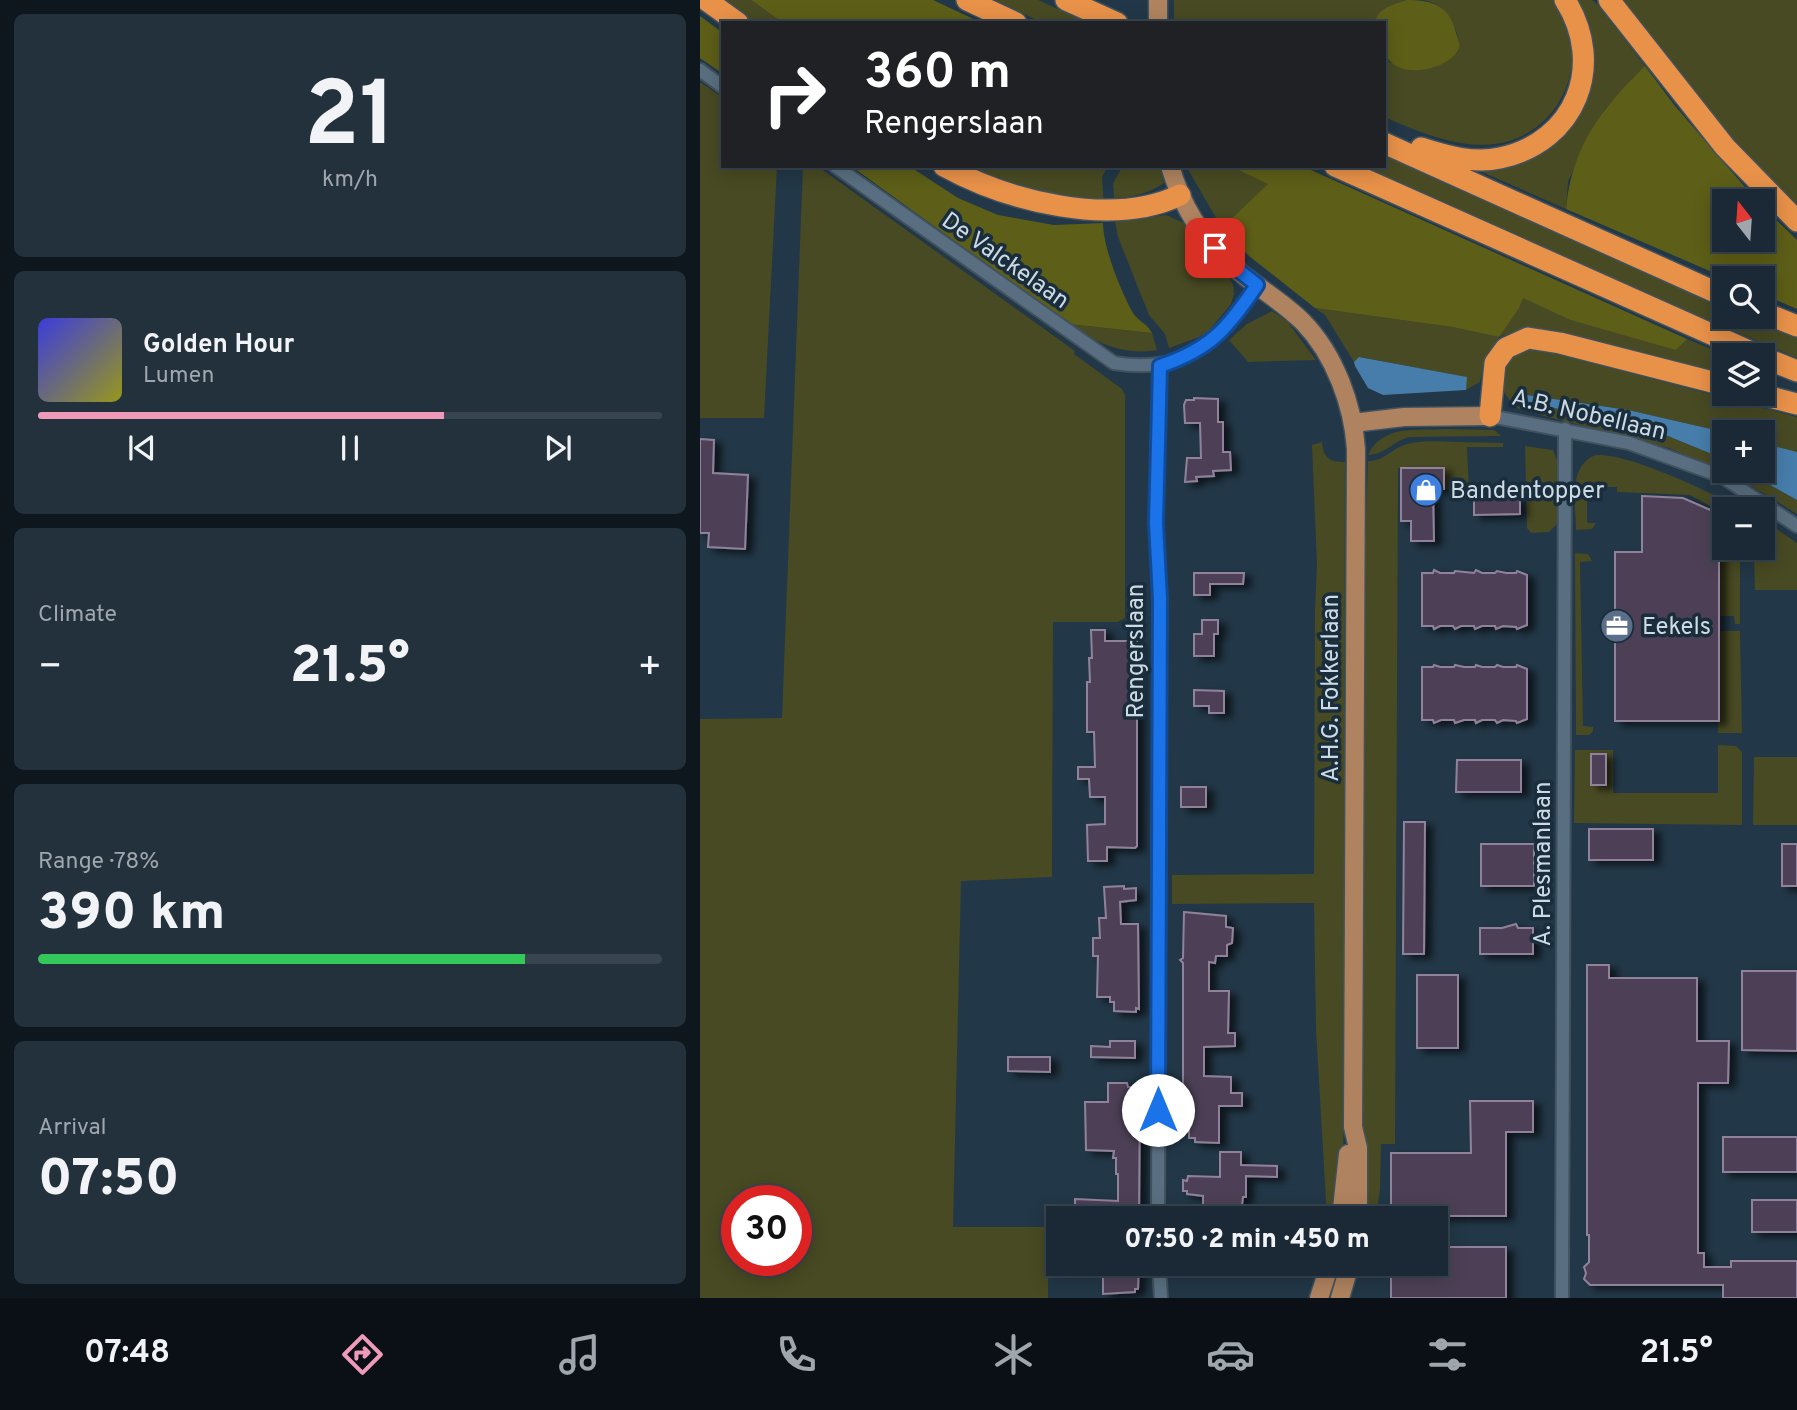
<!DOCTYPE html>
<meta charset="utf-8">
<style>
:root{--surface:#1a2935;--page:#23313d;--text:#f1f3f6;--muted:#9fa6ad;--line:#384550;--accent:#ef9ab8}
body{margin:0;font-family:Overpass,sans-serif;background:var(--page);color:var(--text);height:100vh;display:flex;flex-direction:column;font-size:26px;white-space:nowrap}
*{box-sizing:border-box;margin:0}
p{font-size:23px;color:var(--muted)}
.icon{flex:none;width:38px;height:38px;fill:none;stroke:currentColor;stroke-width:2;stroke-linecap:round;stroke-linejoin:round}
.map{position:relative;flex:1;overflow:hidden}
.panel{display:flex;flex-direction:column;gap:14px;padding:14px;background:#0e171d;width:700px}
.panel>*{flex:none}
.guide{position:absolute;left:21px;top:21px;width:665px;height:147px;border-radius:0px;box-shadow:0 4px 18px #0003,0 0 0 2px var(--line);background:#202124;color:#fff;overflow:hidden}
.needle{width:46px;rotate:343deg}
.tools{position:absolute;left:1012px;top:189px;display:grid;gap:14px}
.tools a{display:grid;place-items:center;width:63px;height:63px;border-radius:0px;background:var(--surface);box-shadow:0 4px 18px #0003,0 0 0 2px var(--line);font-size:35px}
.speed{position:absolute;left:21px;top:1185px;display:flex;gap:14px;font-size:35px;font-weight:700;text-align:center}
.speed>*{display:grid;place-content:center;width:91px;height:91px;border-radius:50%;background:var(--surface);box-shadow:0 4px 18px #0003,0 0 0 2px var(--line);line-height:1}
.speed .limit{border:10px solid #d22;background:#fff;color:#111}
.pin{position:absolute;display:grid;place-items:center;width:60px;height:60px;color:#fff;margin:-30px;border-radius:14px;box-shadow:0 4px 10px #0006}
.me{position:absolute;width:77px;margin:-38px;rotate:0deg;stroke-linejoin:round;filter:drop-shadow(0 0 5px #0008)}
.turn{display:flex;align-items:center;gap:24px;height:147px;padding:0 28px;font-size:32px}
.turn .icon{width:91px;height:91px;stroke-width:2.5}
.turn b{display:block;font-size:49px;line-height:60px}
.big{font-size:52px;font-weight:800;line-height:1.1}
.panel .widget{flex:1;display:flex;flex-direction:column;justify-content:center;gap:10px;min-width:0;padding:0 24px;border-radius:10px;background:var(--page)}
.panel .dial{align-items:center;gap:0}
.dial b{font-size:91px;line-height:1}
.song{display:flex;align-items:center;gap:21px}
.cover{width:84px;height:84px;border-radius:10px;background:linear-gradient(135deg,hsl(240 70% 55%),hsl(60 70% 35%))}
.played{height:7px;border-radius:4px;background:linear-gradient(90deg,var(--accent) 65%,var(--line) 65%)}
.keys{display:flex;justify-content:space-around;direction:ltr}
.heat{display:flex;justify-content:space-between;align-items:center;font-size:38px;direction:ltr}
.charge{height:10px;border-radius:5px;background:linear-gradient(90deg,#34c759 78%,var(--line) 0)}
.trip{position:absolute;left:346px;top:1206px;width:402px;height:70px;border-radius:0px;background:var(--surface);box-shadow:0 4px 18px #0003,0 0 0 2px var(--line);font-weight:800;line-height:70px;text-align:center}
.tabs{display:flex;height:112px;justify-content:space-around;align-items:center;background:#0a1015;color:var(--muted)}
.tabs .icon{width:49px;height:49px}
.tabs .current{color:var(--accent)}
.tabs b{font-size:32px;color:var(--text)}
main{display:flex;flex:1;min-height:0}
.map>svg:first-child{display:block}
.green{fill:#484a23;fill-rule:evenodd}
.forest{fill:#5d5e17}
.water{fill:#477dab}
.building{fill:#4d4156;stroke:#90829a;stroke-width:2;filter:url(#shadow)}
.lines{fill:none;stroke-linecap:round;stroke-linejoin:round}
.minor-casing{stroke:#41525f;stroke-width:16}
.primary-casing{stroke:#41525f;stroke-width:21}
.motorway-casing{stroke:#41525f;stroke-width:24}
.minor{stroke:#596f81;stroke-width:12}
.primary{stroke:#af835f;stroke-width:18}
.motorway{stroke:#e89149;stroke-width:21}
.route-casing{stroke:#114b97;stroke-width:18}
.route{stroke:#1a73e8;stroke-width:12}
.labels{text-anchor:middle;stroke-width:7;stroke-linejoin:round;paint-order:stroke}
.street-label{font-size:24px;fill:#cdd9e3;stroke:#192d3c}
.poi-label{font-size:24px;fill:#cdd9e3;stroke:#192d3c;text-anchor:start}
</style>
<main>
<section class="panel">
<div class="widget dial"><b>21</b><p>km/h</p></div>
<div class="widget">
<div class="song"><i class="cover"></i><div><b>Golden Hour</b><p>Lumen</p></div></div>
<div class="played"></div>
<div class="keys"><svg class="icon" aria-label="previous" viewBox="0 0 24 24"><path d="M18 5L8 12l10 7zM5 5v14"/></svg><svg class="icon" aria-label="pause" viewBox="0 0 24 24"><path d="M8 5v14M16 5v14"/></svg><svg class="icon" aria-label="next" viewBox="0 0 24 24"><path d="M6 5l10 7-10 7zM19 5v14"/></svg></div>
</div>
<div class="widget"><p>Climate</p>
<div class="heat"><a>−</a><b class="big">21.5°</b><a>+</a></div>
</div>
<div class="widget"><p>Range · 78%</p><b class="big">390 km</b><div class="charge"></div></div>
<div class="widget"><p>Arrival</p><b class="big">07:50</b></div>
</section>
<div class="map">
<svg width="1097" height="1298" viewBox="0 0 1097 1298">
<defs>
<filter id="shadow"><feDropShadow dx="7" dy="4" stdDeviation="3.5" flood-color="#0009"/></filter>
</defs>
<rect width="100%" height="100%" fill="#223747"/>
<path class="green" d="M17 0H51L83 23H48Z
M293 0H338L389 23H343Z
M474 0H706C692 5 678 8 674 23H474Z
M723 0H853C896 54 863 136 794 144 758 149 717 131 684 117V53L690 63 757 53C763 38 751 16 739 6 735 3 728 1 723 0Z
M877 0H892L898 5 945 66 905 109 868 181 866 209 773 168C789 166 807 166 822 162 850 154 884 118 891 90 897 62 889 25 877 0Z
M920 0H1097V210L1052 165Z
M0 82 23 98V166H77L64 418H0Z
M684 155 1024 308V317H1045L1097 338V358L921 282 664 166H684Z
M103 166H117L375 351 374 354 422 389 425 395V618L418 622H353L352 877 261 881 253 1227H348V1298H0V719L82 718ZM37 1200H96V1260H37Z
M250 166H408L402 177 404 206 343 202Z
M423 166H460L464 183C448 194 433 197 414 198L413 183Z
M486 166H530L569 184 522 228Z
M466 215 486 224 498 242 526 271 533 284 534 294 531 304 508 332 499 337 469 348 465 334 449 315 418 237 415 222Z
M822 297 870 320 976 349 987 339 1025 355 1024 377 835 328 821 329 799 337 783 368 780 382 766 390V377L660 357 654 362 625 315 615 308 752 327 799 337Z
M572 311 587 321 616 360 548 362 529 340 547 324Z
M369 324 452 333 457 350C424 356 396 343 369 324Z
M828 349H839L1097 417V452L1062 443V432H1024L928 410 827 395 825 401 963 434 1022 458 1024 471H1045L1097 500V514L1040 479 969 448 821 410C803 399 790 372 812 357 816 353 823 351 828 349Z
M745 429 794 430 801 436 710 437C694 440 685 455 668 455 683 424 715 431 745 429Z
M622 442C623 458 630 462 645 462L644 1068 643 1182 637 1218H627L616 1030 614 903 472 904V875L614 874 615 609 617 564 612 445Z
M759 442 803 443V447H767L769 490 744 489 743 468H698L695 1144H681L680 1189 676 1218H662L663 584 668 461C684 461 689 451 702 446 719 439 741 442 759 442Z
M825 446 853 450 857 460V524L849 532 831 533 827 528Z
M896 455C931 453 1010 493 1043 509H1024V514L990 495 917 492V487H887V523H896L892 529 876 530C876 506 867 465 896 455Z
M1062 519 1097 543V590H1055L1054 554 1046 552V548H1062Z
M1019 552 1040 553V624H1035L1034 616H1019Z
M875 553 888 554 892 561 880 562 883 726 893 727V731L889 735H876Z
M1019 631H1040L1042 733H1018Z
M1018 745 1036 746 1042 752V825L874 823 875 750H913V793H1018Z
M1054 757H1097V825H1053Z"/>
<path class="forest" d="M51 0H233L282 23H83Z
M706 0C735 0 750 6 757 36 759 42 761 47 757 52 744 71 697 80 686 55 682 47 684 32 684 23H674C678 8 692 5 706 0Z
M0 16 23 33V74L0 58Z
M945 66 975 106 1057 201H1024V240H1062V206L1097 240V309L1062 294V278H1026L866 209C872 146 901 109 945 66Z
M151 166H209L258 198 298 215 354 225 403 223C403 247 421 292 433 313 438 321 448 324 452 333L369 324Z
M530 166H602L987 339 976 350 870 320 823 298 819 308 799 337 752 327 615 308 549 256 522 228 568 184Z"/>
<path class="water" d="M659 357 767 377 766 390 683 395 668 388 655 366 654 362Z
M827 395 928 410 1024 432V459L963 434 825 401 824 397Z
M1062 443 1097 452V500L1045 471H1062Z"/>
<path class="building" d="M494 398 518 399V422H523V452H530L531 470 513 471 514 476 496 477 497 481 485 482 487 458H501L500 423H485L484 405 486 400H494Z
M0 439 14 440 13 473 48 475 45 549 8 547 9 533H0Z
M701 468H744V489H733L734 541H711V521H701Z
M942 496 983 498 1024 516V538H1019V721H915V552H942Z
M820 498V514L774 515V499Z
M734 570 740 573H754L755 571 774 573 776 570 782 573H795L797 571 806 573H816L817 571 827 575V625L817 629 816 627 803 626 796 629 795 626H782L775 629 774 626H761L755 629 753 626H740L734 629 733 626H722V573H733Z
M494 573H544L543 584H510V595H494Z
M502 620H518V634H514V656H494V634H502Z
M391 630H405V641H437V846L435 848 407 847V861H388L387 825 405 824V797H390L389 779H378V767H395L394 732H387V682H390L389 658H392Z
M734 665 740 667H754L755 665 764 667H775L776 665 782 667H795L797 665 803 667H816L817 665 827 669V719L817 723 816 721 803 720 797 723 795 720H782L776 723 775 720H764L755 723 754 720H741L734 723 733 720H722V667H733Z
M494 690 524 691V713H509V706H494Z
M891 754H906V785H891Z
M757 760H821V792H756Z
M481 787H506V807H481Z
M704 822H725L724 954H703Z
M889 829H953V860H889Z
M781 844H834V886H781Z
M1082 844H1097V886H1082Z
M424 886V889L436 888V900L420 902 421 924H438L439 1009 436 1008V1012L414 1011V1002H410V997H397L398 956H393V938H400L399 918H406L404 887Z
M484 912 526 916V927L533 928 532 943 527 945V956H516L515 963 509 962V991H529L528 1033H535V1046L504 1047V1076L531 1077V1093H542V1106H519V1143L495 1142V1138H489V1113H483V963L480 960 483 958Z
M816 924 818 928H833V954H780V928H802Z
M887 965H909V978H997V1041H1029L1028 1083H998V1253H1004V1267H1031V1261H1097V1298H1023V1285H890L884 1279 886 1273 884 1267 889 1262V1235H887Z
M1042 971H1097V1051L1042 1050Z
M717 975H758V1048H717Z
M410 1041H435V1058L391 1057V1046L410 1047Z
M308 1057H350V1072L308 1071Z
M408 1083H427L428 1087H440L439 1218H375V1199L418 1201V1174H416V1158H413L414 1151 386 1150 385 1102H408Z
M770 1101H833V1132H806V1216H691V1153H771Z
M1023 1137H1097V1172H1023Z
M520 1152H541V1165L577 1166V1177L546 1176V1197H543L542 1205H539V1217L526 1216V1205H503V1196L487 1194V1191H483V1180L487 1181 488 1176 520 1177Z
M1052 1200H1097V1232H1052Z
M737 1247H806V1298H691V1264H737Z
M403 1264H439L438 1289H435V1292L403 1294Z"/>
<g class="lines">
<defs>
<path id="minor" d="M0 70 23 87
M135 166 414 363C488 375 518 341 557 285
M790 416 929 443 1021 476 1097 526
M458 1218 460 599 456 523 460 366
M459 1264 461 1298
M862 1298 865 429"/>
<path id="primary" d="M458 23V0
M470 166C481 203 499 235 528 262 551 284 580 299 603 322 635 355 653 405 656 449L653 1127 658 1148V1218
M653 423 704 417 790 416
M641 1218 648 1154
M619 1298 630 1264
M640 1298 650 1264"/>
<path id="motorway" d="M6 0 38 23
M267 0 316 23
M366 0 417 23
M909 0 1025 147 1097 221
M684 143 1024 296
M721 148C746 156 774 164 800 158 876 142 906 65 865 0
M244 166C308 201 412 228 480 195
M635 166 1058 355
M1062 312 1097 326
M1062 357 1097 371
M1058 394 1097 404
M790 416 795 363 806 348 828 338 860 343 1024 385"/>
</defs>
<use href="#minor" class="minor-casing"/>
<use href="#primary" class="primary-casing"/>
<use href="#motorway" class="motorway-casing"/>
<use href="#minor" class="minor"/>
<use href="#primary" class="primary"/>
<use href="#motorway" class="motorway"/>
</g>
<g class="lines">
<defs>
<path id="route" d="M458 1110 460 599 456 523 460 366C511 349 528 328 557 285L528 262 515 248"/>
</defs>
<use href="#route" class="route-casing"/>
<use href="#route" class="route"/>
</g>
<defs>
<symbol id="shop-disc" viewBox="-11 -11 22 22"><circle r="9.5" fill="#3f7fe0" stroke="#192d3c"/><path d="M-5-2.5h2.3a2.7 3.5 0 0 1 5.4 0H5L5.5 6h-11ZM-1.5-2.5h3a1.5 2.3 0 0 0-3 0Z" fill="#fff"/></symbol>
<symbol id="office-disc" viewBox="-11 -11 22 22"><circle r="9.5" fill="#5c6f8a" stroke="#192d3c"/><path d="M-6-3h4V-5.5h4V-3h4V5H-6ZM-1-4.5V-3h2v-1.5ZM-6 0V1H6V0Z" fill="#fff"/></symbol>
</defs>
<g fill-rule="evenodd">
<use href="#shop-disc" x="707" y="471" width="38" height="38"/>
<use href="#office-disc" x="898" y="607" width="38" height="38"/>
</g>
<g class="labels">
<g class="street-label">
<text transform="translate(306 260) rotate(35)" y="8">De Valckelaan</text>
<text transform="translate(889 414) rotate(13)" y="8">A.B. Nobellaan</text>
<text transform="translate(435 651) rotate(-90)" y="8">Rengerslaan</text>
<text transform="translate(630 688) rotate(-90)" y="8">A.H.G. Fokkerlaan</text>
<text transform="translate(842 864) rotate(-90)" y="8">A. Plesmanlaan</text>
</g>
<g class="poi-label">
<text x="750" y="498">Bandentopper</text>
<text x="942" y="634">Eekels</text>
</g>
</g>
</svg>
<div class="tools">
<a><svg class="needle" viewBox="-14 -14 28 28"><path d="M0-13l5 13h-10z" fill="#e53935"/><path d="M0 13l5-13h-10z" fill="#9fa6ad"/></svg></a>
<a><svg class="icon" aria-label="search" viewBox="0 0 24 24"><circle cx="10" cy="10" r="6"/><path d="M15 15l6 6"/></svg></a>
<a><svg class="icon" aria-label="layers" viewBox="0 0 24 24"><path d="M12 4l9 5-9 5-9-5zM3 14l9 5 9-5"/></svg></a>
<a>+</a>
<a>−</a>
</div>
<div class="speed"><div class="limit">30</div></div>
<div class="pin" style="left:515px;top:248px;background:#d93025"><svg class="icon" aria-label="arrive" viewBox="0 0 24 24"><path d="M6 21V4h12l-3 4 3 4H6"/></svg></div>
<svg class="me" style="left:458px;top:1110px" viewBox="-20 -20 40 40"><circle r="19" fill="#fff"/><path d="M0-13L10 11 0 6-10 11z" fill="#1a73e8"/></svg>
<div class="trip">07:50 · 2 min · 450 m</div>
<div class="guide">
<div class="turn"><svg class="icon" aria-label="right" viewBox="0 0 24 24"><path d="M7 20v-9h11M14 6l5 5-5 5"/></svg><div><b>360 m</b>Rengerslaan</div></div>
</div>
</div>
</main>
<nav class="tabs">
<b>07:48</b>
<svg class="icon current" aria-label="directions" viewBox="0 0 24 24"><path d="M12 3l9 9-9 9-9-9zM9 14v-3h6M13 9l2 2-2 2"/></svg>
<svg class="icon" aria-label="music" viewBox="0 0 24 24"><path d="M9 18V5l10-2v13"/><circle cx="6" cy="18" r="3"/><circle cx="16" cy="16" r="3"/></svg>
<svg class="icon" aria-label="phone" viewBox="0 0 24 24"><path d="M5 4h4l2 5-3 2q2 4 5 5l2-3 5 2v4C11 20 4 13 5 4z"/></svg>
<svg class="icon" aria-label="climate" viewBox="0 0 24 24"><path d="M12 3v18M4 7l16 10M4 17L20 7"/></svg>
<svg class="icon" aria-label="car" viewBox="0 0 24 24"><path d="M5 17H2v-5l4-1 3-4h7l3 4 3 1v5h-3M9 17h6M6 11h13"/><circle cx="7" cy="17" r="2"/><circle cx="17" cy="17" r="2"/></svg>
<svg class="icon" aria-label="filters" viewBox="0 0 24 24"><path d="M4 7h16M4 17h16"/><circle cx="9" cy="7" r="2"/><circle cx="15" cy="17" r="2"/></svg>
<b>21.5°</b>
</nav>
